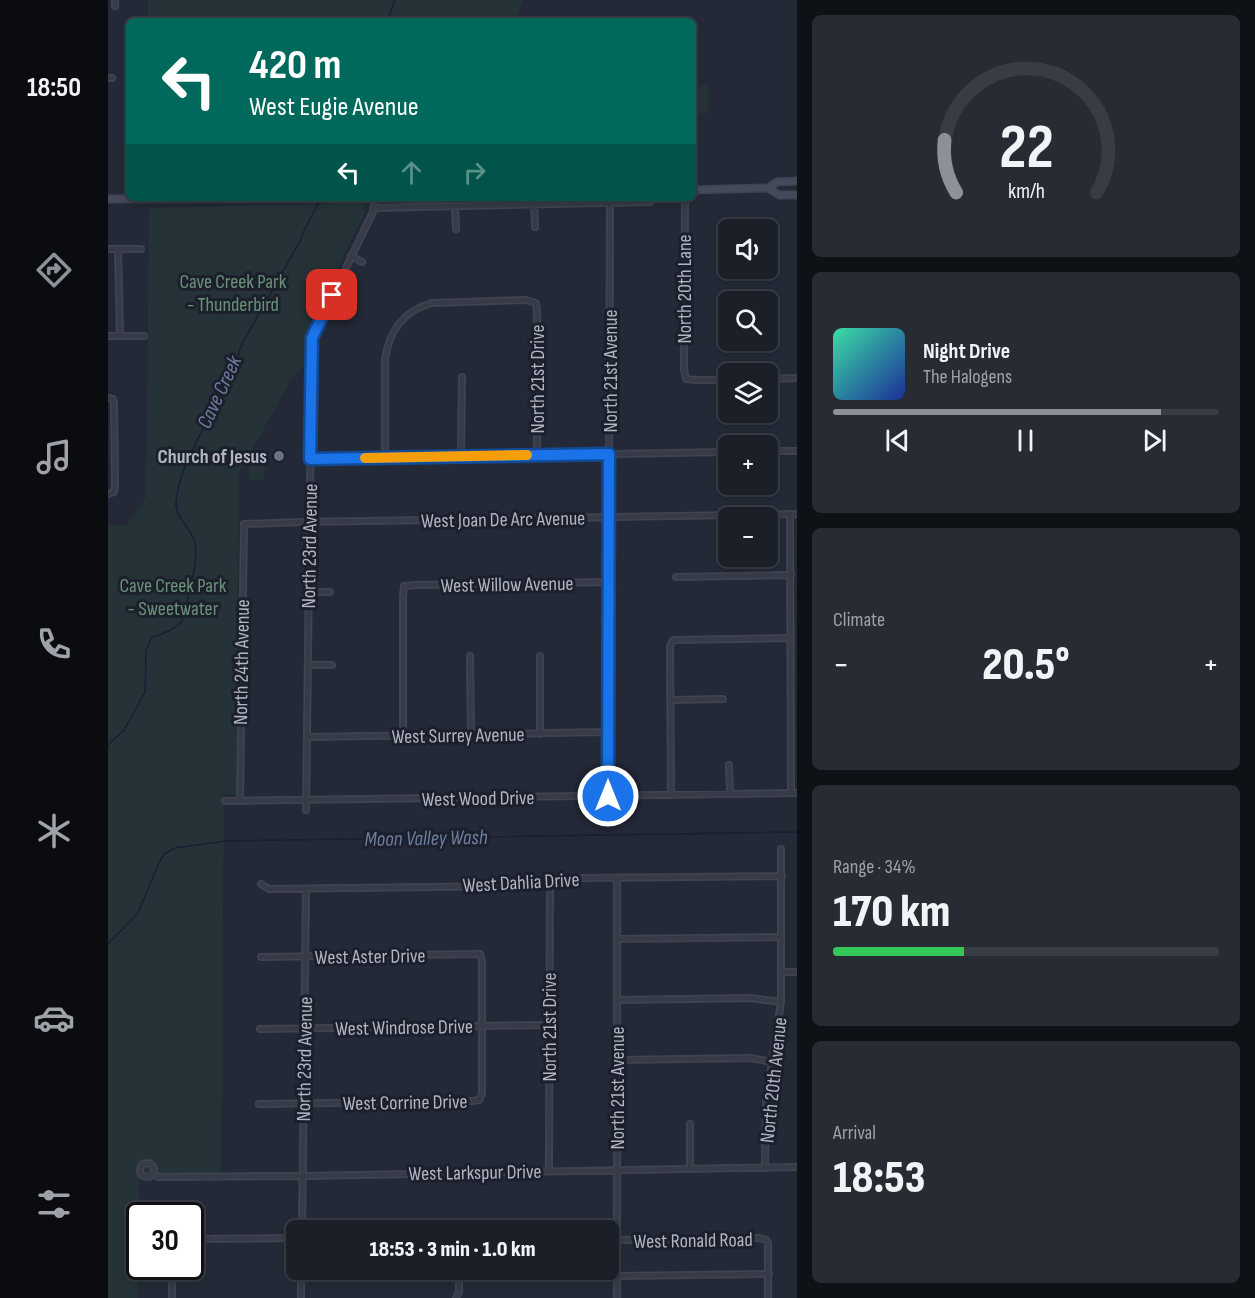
<!DOCTYPE html>
<meta charset="utf-8">
<style>
:root{--surface:#1a1f28;--page:#272c34;--text:#f1f3f6;--muted:#9fa2a8;--line:#383d45;--accent:#8c9099}
body{margin:0;font-family:"Sofia Sans Condensed",sans-serif;background:var(--page);color:var(--text);height:100vh;display:flex;flex-direction:column;font-size:22px;white-space:nowrap}
*{box-sizing:border-box;margin:0}
p{font-size:20px;color:var(--muted)}
.icon{flex:none;width:33px;height:33px;fill:none;stroke:currentColor;stroke-width:2;stroke-linecap:round;stroke-linejoin:round}
.map{position:relative;flex:1;overflow:hidden}
.sheet{display:flex;flex-direction:column;gap:15px;padding:15px;background:#0e1116;width:458px}
.sheet>*{flex:none}
.top-card{position:absolute;left:18px;top:18px;width:570px;height:183px;border-radius:9px;box-shadow:0 3px 9px #0003,0 0 0 2px var(--line);background:#00695c;color:#fff;overflow:hidden}
.buttons{position:absolute;left:610px;top:219px;display:grid;gap:12px}
.buttons a{display:grid;place-items:center;width:60px;height:60px;border-radius:9px;background:var(--surface);box-shadow:0 3px 9px #0003,0 0 0 2px var(--line);font-size:30px}
.speed{position:absolute;left:18px;top:1202px;display:flex;gap:12px;font-size:30px;font-weight:700;text-align:center}
.speed>*{display:grid;place-content:center;width:78px;height:78px;border-radius:50%;background:var(--surface);box-shadow:0 3px 9px #0003,0 0 0 2px var(--line);line-height:1}
.speed .limit{border:3px solid #111;border-radius:9px;background:#fff;color:#111}
.pin{position:absolute;display:grid;place-items:center;width:51px;height:51px;color:#fff;margin:-26px;border-radius:12px;box-shadow:0 3px 9px #0006}
.me{position:absolute;width:66px;margin:-33px;rotate:0deg;stroke-linejoin:round;filter:drop-shadow(0 0 4px #0008)}
.turn{display:flex;align-items:center;gap:21px;height:126px;padding:0 24px;font-size:27px}
.turn .icon{width:78px;height:78px;stroke-width:2.5}
.turn b{display:block;font-size:42px;line-height:51px}
.lanes{display:flex;align-items:center;height:57px;padding:0 24px;background:#0003;justify-content:center;gap:30px;direction:ltr}
.lanes .off{opacity:.35}
.big{font-size:45px;font-weight:800;line-height:1.1}
.sheet .widget{flex:1;display:flex;flex-direction:column;justify-content:center;gap:9px;min-width:0;padding:0 21px;border-radius:9px;background:var(--page)}
.sheet .dial{align-items:center;gap:0}
.dial svg{height:156px;overflow:visible;fill:none;stroke:var(--line);stroke-width:7;stroke-linecap:round;text-anchor:middle}
.dial text{fill:var(--text);stroke:none}
.song{display:flex;align-items:center;gap:18px}
.cover{width:72px;height:72px;border-radius:9px;background:linear-gradient(135deg,hsl(160 70% 55%),hsl(230 70% 35%))}
.played{height:6px;border-radius:3px;background:linear-gradient(90deg,var(--accent) 85%,var(--line) 85%)}
.keys{display:flex;justify-content:space-around;direction:ltr}
.heat{display:flex;justify-content:space-between;align-items:center;font-size:33px;direction:ltr}
.charge{height:9px;border-radius:4px;background:linear-gradient(90deg,#34c759 34%,var(--line) 0)}
.trip{position:absolute;left:178px;top:1220px;width:333px;height:60px;border-radius:9px;background:var(--surface);box-shadow:0 3px 9px #0003,0 0 0 2px var(--line);font-weight:800;line-height:60px;text-align:center}
main{display:flex;flex:1;min-height:0}
.tabs{display:flex;flex-direction:column;width:108px;justify-content:space-around;align-items:center;background:#0a0c10;color:var(--muted)}
.tabs .icon{width:42px;height:42px}
.tabs .selected{color:var(--accent)}
.tabs b{font-size:27px;color:var(--text)}
.map>svg:first-child{display:block}
.green{fill:#253338}
.lines{fill:none;stroke-linecap:round;stroke-linejoin:round}
.stream{stroke:#171f33;stroke-width:1.5}
.minor-casing{stroke:#3f4450;stroke-width:8}
.secondary-casing{stroke:#3f4450;stroke-width:9}
.minor{stroke:#363b47;stroke-width:4.5}
.secondary{stroke:#454a5a;stroke-width:6}
.route-casing{stroke:#114b97;stroke-width:15}
.route{stroke:#1a73e8;stroke-width:10}
.slow{stroke:#f59e0b;stroke-width:10}
.worship-dot{fill:#6b7280;stroke:#1c202c;stroke-width:2}
.labels{text-anchor:middle;stroke-width:6;stroke-linejoin:round;paint-order:stroke}
.park-label{font-size:20px;fill:#6a9279;stroke:#1c202c}
.street-label{font-size:20px;fill:#b1b6c3;stroke:#1c202c}
.poi-label{font-size:20px;font-weight:bold;fill:#b1b6c3;stroke:#1c202c;text-anchor:end}
.water-label{font-size:21px;font-style:italic;fill:#6d7c9f;stroke:#1c202c}
</style>
<main>
<nav class="tabs">
<b>18:50</b>
<svg class="icon selected" aria-label="directions" viewBox="0 0 24 24"><path d="M12 3l9 9-9 9-9-9zM9 14v-3h6M13 9l2 2-2 2"/></svg>
<svg class="icon" aria-label="music" viewBox="0 0 24 24"><path d="M9 18V5l10-2v13"/><circle cx="6" cy="18" r="3"/><circle cx="16" cy="16" r="3"/></svg>
<svg class="icon" aria-label="phone" viewBox="0 0 24 24"><path d="M5 4h4l2 5-3 2q2 4 5 5l2-3 5 2v4C11 20 4 13 5 4z"/></svg>
<svg class="icon" aria-label="climate" viewBox="0 0 24 24"><path d="M12 3v18M4 7l16 10M4 17L20 7"/></svg>
<svg class="icon" aria-label="car" viewBox="0 0 24 24"><path d="M5 17H2v-5l4-1 3-4h7l3 4 3 1v5h-3M9 17h6M6 11h13"/><circle cx="7" cy="17" r="2"/><circle cx="17" cy="17" r="2"/></svg>
<svg class="icon" aria-label="filters" viewBox="0 0 24 24"><path d="M4 7h16M4 17h16"/><circle cx="9" cy="7" r="2"/><circle cx="15" cy="17" r="2"/></svg>
</nav>
<div class="map">
<svg width="690" height="1298" viewBox="0 0 690 1298">
<rect width="100%" height="100%" fill="#232936"/>
<path class="green" d="M40 0H415L407 21H40Z
M585 85H600L601 113H585Z
M252 203 255 204 258 209 255 215 197 337V367L191 369 186 375 131 473 128 794H116L113 1179H31L30 1298H0V525H19L38 497 41 208Z
M142 455 157 456 156 480H141Z"/>
<g class="lines">
<path class="stream" d="M279 21 287 0
M0 745 16 730 37 692 38 650 44 637C54 634 67 630 74 621 79 600 91 564 87 543 84 528 67 519 68 502 70 482 78 462 87 445 91 436 96 429 99 419L122 364 130 355 134 344 192 241 195 233 213 198
M0 944 30 913 51 863 56 854 67 848 118 841 690 832"/>
<defs>
<path id="minor" d="M7 0V6
M0 78H4
M577 198 576 369 578 379 588 380H621
M426 204 427 227
M347 206 348 229
M266 208 542 202
M0 249H33
M10 249 12 336
M243 256 254 262
M0 336H36
M660 379 690 378
M0 398 5 399 6 404 7 486 6 492 0 494
M660 451H690
M353 456 354 377
M277 458V360C281 330 295 311 324 303L418 300 428 303 429 313V455
M202 459 621 452
M682 514 683 793
M568 577 683 575
M200 592H222
M362 656 363 735
M432 656V734
M200 665H224
M563 700 615 699
M295 736V597L296 586 308 585 502 582
M199 737 500 732
M621 765 622 794
M563 795 562 646 565 640 682 638
M500 796 502 198
M117 801 690 793
M132 801 136 524 194 522 690 514
M198 810 204 338 265 212 267 198
M153 884 161 889 410 886 475 878 674 876
M510 939 673 937
M673 972H690
M509 1000 642 998 673 1002
M152 1029 441 1025
M509 1060 643 1058 664 1062
M151 1104 365 1101 371 1100 374 1094V961L372 954 153 957
M582 1124V1169
M32 1170a7 7 0 1 1 14 0a7 7 0 1 1-14 0Z
M657 1168 658 1102 673 1002V849
M441 1171 442 882
M45 1174 50 1177 195 1176 690 1167
M194 1230 198 889
M82 1239 189 1238
M509 1240 652 1238 658 1240 660 1243V1298
M64 1266V1298
M509 1276 661 1274
M193 1298V1269
M348 1298 351 1292V1269
M509 1298V878"/>
<path id="secondary" d="M660 188 669 182 690 181
M585 190 660 188 671 195H690
M0 199 199 198"/>
</defs>
<use href="#minor" class="minor-casing"/>
<use href="#secondary" class="secondary-casing"/>
<use href="#minor" class="minor"/>
<use href="#secondary" class="secondary"/>
</g>
<g class="lines">
<defs>
<path id="route" d="M224 295 204 338 202 459 501 454 500 796"/>
</defs>
<use href="#route" class="route-casing"/>
<use href="#route" class="route"/>
<path class="slow" d="M257 458 419 455"/>
</g>
<circle class="worship-dot" cx="171" cy="456" r="6"/>
<g class="labels">
<g class="park-label">
<text x="125" y="288">Cave Creek Park<tspan x="125" dy="23">- Thunderbird</tspan></text>
<text x="65" y="592">Cave Creek Park<tspan x="65" dy="23">- Sweetwater</tspan></text>
</g>
<g class="street-label">
<text transform="translate(576 289) rotate(-90)" y="7">North 20th Lane</text>
<text transform="translate(502 371) rotate(-90)" y="7">North 21st Avenue</text>
<text transform="translate(429 379) rotate(-90)" y="7">North 21st Drive</text>
<text transform="translate(395 519) rotate(-1)" y="7">West Joan De Arc Avenue</text>
<text transform="translate(201 546) rotate(-89)" y="7">North 23rd Avenue</text>
<text transform="translate(399 584) rotate(-1)" y="7">West Willow Avenue</text>
<text transform="translate(133 662) rotate(-89)" y="7">North 24th Avenue</text>
<text transform="translate(350 735) rotate(-1)" y="7">West Surrey Avenue</text>
<text transform="translate(370 798) rotate(-1)" y="7">West Wood Drive</text>
<text transform="translate(413 882) rotate(-3)" y="7">West Dahlia Drive</text>
<text transform="translate(262 956) rotate(-1)" y="7">West Aster Drive</text>
<text transform="translate(296 1027) rotate(-1)" y="7">West Windrose Drive</text>
<text transform="translate(441 1027) rotate(-90)" y="7">North 21st Drive</text>
<text transform="translate(196 1059) rotate(-89)" y="7">North 23rd Avenue</text>
<text transform="translate(665 1080) rotate(-84)" y="7">North 20th Avenue</text>
<text transform="translate(509 1088) rotate(-90)" y="7">North 21st Avenue</text>
<text transform="translate(297 1102) rotate(-1)" y="7">West Corrine Drive</text>
<text transform="translate(367 1172) rotate(-1)" y="7">West Larkspur Drive</text>
<text transform="translate(585 1240) rotate(-1)" y="7">West Ronald Road</text>
</g>
<g class="poi-label">
<text x="159" y="463">Church of Jesus</text>
</g>
<g class="water-label">
<text transform="translate(111 392) rotate(-65)" y="7">Cave Creek</text>
<text transform="translate(318 838) rotate(-1)" y="7">Moon Valley Wash</text>
</g>
</g>
</svg>
<div class="buttons">
<a><svg class="icon" aria-label="sound" viewBox="0 0 24 24"><path d="M4 9h4l5-4v14l-5-4H4zM17 9q2 3 0 6"/></svg></a>
<a><svg class="icon" aria-label="search" viewBox="0 0 24 24"><circle cx="10" cy="10" r="6"/><path d="M15 15l6 6"/></svg></a>
<a><svg class="icon" aria-label="layers" viewBox="0 0 24 24"><path d="M12 4l9 5-9 5-9-5zM3 14l9 5 9-5"/></svg></a>
<a>+</a>
<a>−</a>
</div>
<div class="speed"><div class="limit">30</div></div>
<div class="pin" style="left:224px;top:295px;background:#d93025"><svg class="icon" aria-label="arrive" viewBox="0 0 24 24"><path d="M6 21V4h12l-3 4 3 4H6"/></svg></div>
<svg class="me" style="left:500px;top:796px" viewBox="-20 -20 40 40"><circle r="17" fill="#1a73e8" stroke="#fff" stroke-width="3"/><path d="M0-11L8 9 0 5-8 9z" fill="#fff"/></svg>
<div class="trip">18:53 · 3 min · 1.0 km</div>
<div class="top-card">
<div class="turn"><svg class="icon" aria-label="left" viewBox="0 0 24 24"><path d="M17 20v-9H6M10 6l-5 5 5 5"/></svg><div><b>420 m</b>West Eugie Avenue</div></div>
<div class="lanes"><svg class="icon" aria-label="left" viewBox="0 0 24 24"><path d="M17 20v-9H6M10 6l-5 5 5 5"/></svg><svg class="icon off" aria-label="ahead" viewBox="0 0 24 24"><path d="M12 20V5M6 11l6-6 6 6"/></svg><svg class="icon off" aria-label="right" viewBox="0 0 24 24"><path d="M7 20v-9h11M14 6l5 5-5 5"/></svg></div>
</div>
</div>
<section class="sheet">
<div class="widget dial"><svg viewBox="0 0 100 80">
<path d="M14 69A42 42 0 1 1 86 69"/>
<path d="M14 69A42 42 0 0 1 8 42" stroke="#8c9099"/>
<text x="50" y="56" font-size="32" font-weight="700">22</text>
<text x="50" y="72" font-size="11">km/h</text>
</svg></div>
<div class="widget">
<div class="song"><i class="cover"></i><div><b>Night Drive</b><p>The Halogens</p></div></div>
<div class="played"></div>
<div class="keys"><svg class="icon" aria-label="previous" viewBox="0 0 24 24"><path d="M18 5L8 12l10 7zM5 5v14"/></svg><svg class="icon" aria-label="pause" viewBox="0 0 24 24"><path d="M8 5v14M16 5v14"/></svg><svg class="icon" aria-label="next" viewBox="0 0 24 24"><path d="M6 5l10 7-10 7zM19 5v14"/></svg></div>
</div>
<div class="widget"><p>Climate</p>
<div class="heat"><a>−</a><b class="big">20.5°</b><a>+</a></div>
</div>
<div class="widget"><p>Range · 34%</p><b class="big">170 km</b><div class="charge"></div></div>
<div class="widget"><p>Arrival</p><b class="big">18:53</b></div>
</section>
</main>
